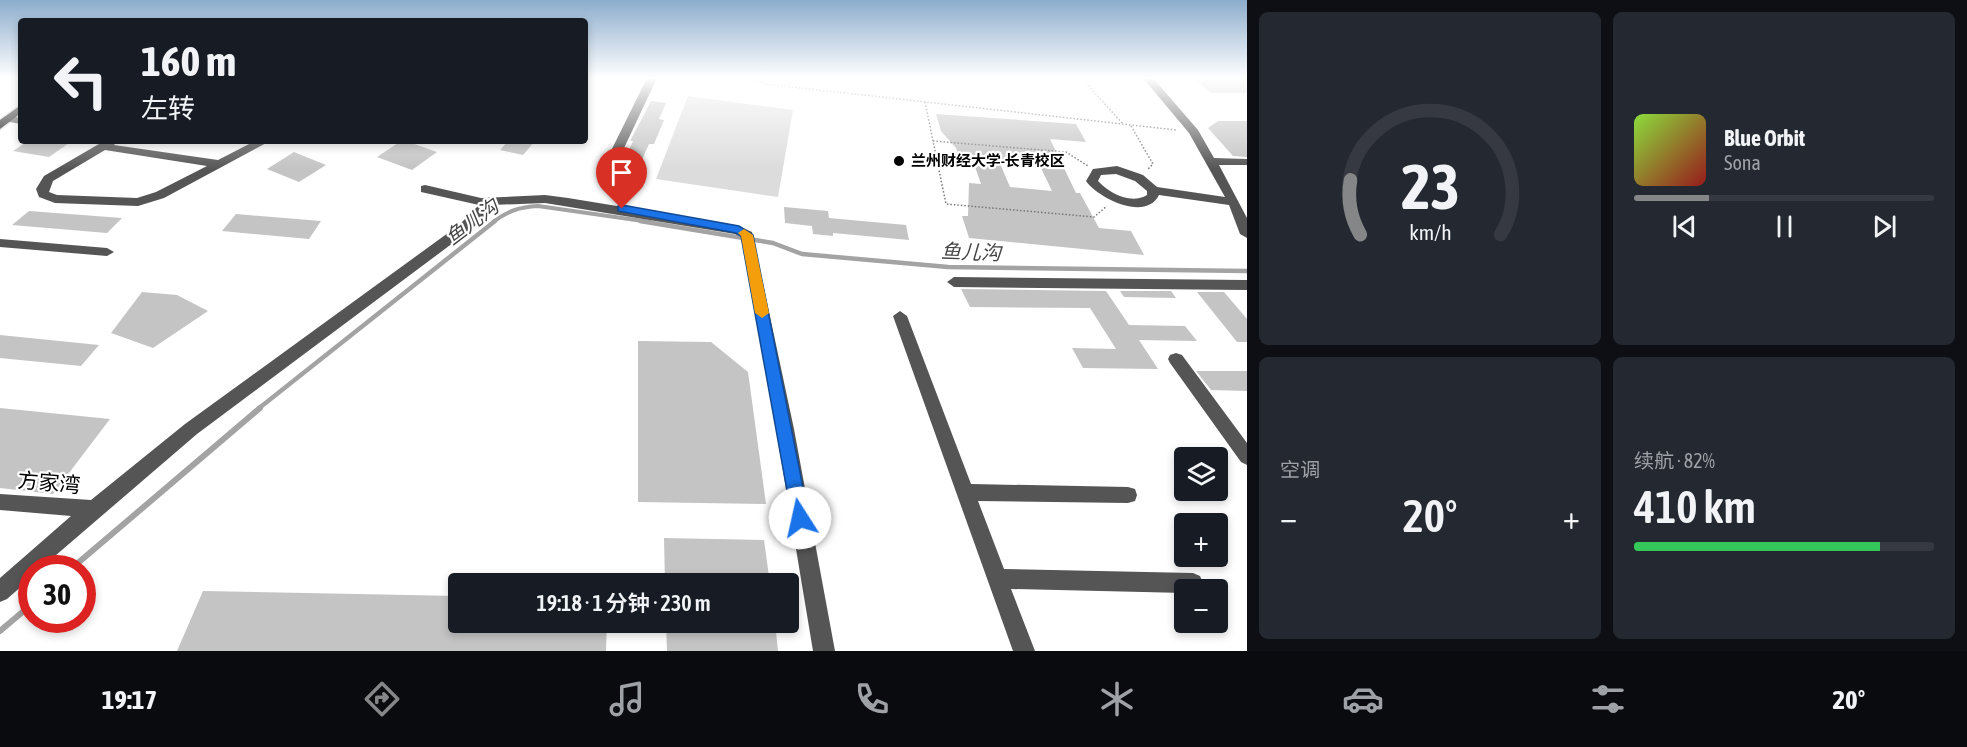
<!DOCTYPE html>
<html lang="zh">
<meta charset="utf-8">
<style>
:root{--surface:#171b24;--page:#242831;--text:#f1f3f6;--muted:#9ea1a6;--line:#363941;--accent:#858687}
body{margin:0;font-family:"Asap Condensed","Noto Sans SC",sans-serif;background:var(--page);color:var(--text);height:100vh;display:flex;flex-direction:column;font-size:22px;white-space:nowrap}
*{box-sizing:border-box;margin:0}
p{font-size:20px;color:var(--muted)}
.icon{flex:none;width:33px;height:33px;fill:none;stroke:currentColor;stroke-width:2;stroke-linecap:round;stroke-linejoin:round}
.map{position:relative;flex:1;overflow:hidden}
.panel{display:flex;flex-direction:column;gap:12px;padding:12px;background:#0d0f14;width:720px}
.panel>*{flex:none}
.top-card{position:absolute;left:18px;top:18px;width:570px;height:126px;border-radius:6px;box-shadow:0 3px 9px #0003;background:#171b24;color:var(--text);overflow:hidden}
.buttons{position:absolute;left:1174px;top:447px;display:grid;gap:12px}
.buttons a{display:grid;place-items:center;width:54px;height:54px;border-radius:6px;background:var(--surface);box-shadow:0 3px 9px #0003;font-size:30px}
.speed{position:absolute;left:18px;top:555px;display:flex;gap:12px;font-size:30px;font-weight:700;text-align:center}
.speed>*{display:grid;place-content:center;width:78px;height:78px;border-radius:50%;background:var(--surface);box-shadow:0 3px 9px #0003;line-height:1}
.speed .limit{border:9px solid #d22;background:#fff;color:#111}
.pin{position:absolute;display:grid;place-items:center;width:51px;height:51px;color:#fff;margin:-62px -26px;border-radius:50% 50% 50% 0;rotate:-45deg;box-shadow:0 0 6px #0007}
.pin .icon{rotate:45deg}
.me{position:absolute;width:66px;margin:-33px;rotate:350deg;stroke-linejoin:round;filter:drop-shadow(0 0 4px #0008)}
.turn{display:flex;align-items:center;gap:21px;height:126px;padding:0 24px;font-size:27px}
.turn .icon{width:78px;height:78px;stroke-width:2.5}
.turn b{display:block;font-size:42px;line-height:51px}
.big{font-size:45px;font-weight:600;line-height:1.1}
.panel .tile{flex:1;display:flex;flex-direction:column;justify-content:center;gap:9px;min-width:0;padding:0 21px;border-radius:9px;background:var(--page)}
.panel .dial{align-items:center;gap:0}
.dial svg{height:156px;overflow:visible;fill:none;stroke:var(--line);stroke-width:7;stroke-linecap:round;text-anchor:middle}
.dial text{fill:var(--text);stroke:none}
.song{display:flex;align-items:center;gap:18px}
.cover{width:72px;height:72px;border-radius:9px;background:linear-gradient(135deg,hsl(90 70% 55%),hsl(0 70% 35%))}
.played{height:6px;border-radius:3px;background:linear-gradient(90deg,var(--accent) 25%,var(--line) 25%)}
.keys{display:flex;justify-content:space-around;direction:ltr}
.heat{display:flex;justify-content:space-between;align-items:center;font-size:33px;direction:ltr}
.charge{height:9px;border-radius:4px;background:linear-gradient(90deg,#34c759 82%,var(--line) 0)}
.panel .tiles{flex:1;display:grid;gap:12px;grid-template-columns:repeat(2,1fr)}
.trip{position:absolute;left:448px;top:573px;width:351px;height:60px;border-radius:6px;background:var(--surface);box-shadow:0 3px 9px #0003;font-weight:600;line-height:60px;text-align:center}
.menu{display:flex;height:96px;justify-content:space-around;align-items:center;background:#090b0e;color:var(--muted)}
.menu .icon{width:42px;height:42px}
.menu .selected{color:var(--accent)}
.menu b{font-size:27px;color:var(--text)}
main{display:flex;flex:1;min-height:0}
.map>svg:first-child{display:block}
.green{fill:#dcdcdc}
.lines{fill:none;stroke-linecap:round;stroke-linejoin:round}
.stream-far2{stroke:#a3a3a3;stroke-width:4}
.stream-far1{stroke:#a3a3a3;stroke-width:4.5}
.stream{stroke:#a3a3a3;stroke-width:6}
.building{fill:#c4c4c4;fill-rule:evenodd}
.major-casing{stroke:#dbdbdb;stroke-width:3}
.path{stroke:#777;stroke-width:1.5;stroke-dasharray:1.5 2;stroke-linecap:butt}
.minor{fill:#555;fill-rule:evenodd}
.major{fill:#000;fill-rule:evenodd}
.route{fill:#1a73e8;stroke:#114b97;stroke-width:1.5}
.slow{fill:#f59e0b}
.poi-dot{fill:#000;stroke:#fff;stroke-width:2}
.labels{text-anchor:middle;stroke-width:4.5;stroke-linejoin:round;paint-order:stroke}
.far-poi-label{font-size:15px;font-weight:bold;fill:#000;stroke:#fff;text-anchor:start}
.water-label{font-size:20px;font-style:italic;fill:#444;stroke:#fff}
.near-street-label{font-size:21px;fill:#000;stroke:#fff}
</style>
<main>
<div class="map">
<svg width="1247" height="651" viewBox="0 0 1247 651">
<rect width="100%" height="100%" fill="#fff"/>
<path class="green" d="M688 96 793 110 778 197 656 179Z"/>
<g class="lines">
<path class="stream-far2" d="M493 222C508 211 519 207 538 206L650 222"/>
<path class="stream-far1" d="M640 221 773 243 802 254 948 267 1247 271
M258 409 495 221"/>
<path class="stream" d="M72 568 260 408
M0 631 32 604"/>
</g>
<path class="building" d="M1194 78H1247V93H1211Z
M651 101 666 103 659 119 664 120 654 144H649L640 164 624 162 633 141H630Z
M936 114 1076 124 1086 142 1050 139 1076 193H1080L1099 228 1131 231 1144 255 969 238 962 216H968L969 183 981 184 972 158 959 157 956 148 941 131ZM999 161 1039 164 1052 191 1010 187Z
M1218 121H1247V157L1233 156 1208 128Z
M28 141H72L49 157 13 151Z
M401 141H406L437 152 412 170 377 157Z
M508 141H535L523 155 500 150Z
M294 152 326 165 299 182 267 169Z
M784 207 828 211 829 218 906 225 909 240 833 233V236L813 234 812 226 785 223Z
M29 211 122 218 107 233 12 225Z
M236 214 321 221 309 239 222 231Z
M961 289 1106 291 1129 325 1185 326 1197 341 1139 340 1158 369 1083 368 1072 348 1116 349 1090 308 970 307Z
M1120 291H1171L1176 298 1124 297Z
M142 292 177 295 208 311 153 348 111 333Z
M1197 292H1224L1247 319V342H1237Z
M0 335 99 345 81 366 0 358Z
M638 341 711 342 748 372 766 504 638 502Z
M1196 371H1247V391L1211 390Z
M0 408 110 419 53 494 0 488Z
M664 538 764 540 770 584H665Z
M203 591 459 596V622H607L606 651H177Z
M666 622H775L778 651H667Z"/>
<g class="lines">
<defs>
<path id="major" d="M21 105V113L0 129V120Z"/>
</defs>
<use href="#major" class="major-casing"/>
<path class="path" d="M751 78 765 84 1176 130
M1086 83 1123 124
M925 102 946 204 1094 217 1107 206
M1131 126 1153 164 1148 169
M933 141 1066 152 1088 166"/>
<path class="minor" d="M647 78H657L617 163 615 165H607L605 163Z
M1143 78H1153L1198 130 1214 158 1247 159V165H1219L1247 218V238L1240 234 1229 205 1159 195C1146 222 1098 198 1086 181L1093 169 1117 166 1143 175 1157 187 1225 197 1189 133ZM1116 174 1135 181 1147 191V195C1131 205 1109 193 1098 181L1101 175Z
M8 116 21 118V124L4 121V117Z
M104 141H118L114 145 218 160 255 141H270L164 198 138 206 55 203 39 197 36 189 44 176ZM105 150 207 166 156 192 137 198 57 195 49 192 53 181Z
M425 185 481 198 545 195 568 198 739 226 752 232 794 429 835 651H813L776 429 741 237 735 234 545 203 492 205 483 219 469 231 197 434 41 568H32V577L7 599 0 602V578L71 516 0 510V494L91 500 185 424 459 225 479 205 421 192V186Z
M0 239 107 248 114 252 107 256 0 247Z
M954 277 1247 280V290L954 287 947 282Z
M900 311 907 316 971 484 1128 487 1135 489 1137 495 1135 501 1128 503 978 501 1004 569 1193 573 1200 576 1203 583 1200 590H1185V593L1011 589 1035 651H1013L893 316Z
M1176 353 1182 355 1247 443V465L1241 462 1170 363 1168 359 1170 355Z"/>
<use href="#major" class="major"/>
</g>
<linearGradient id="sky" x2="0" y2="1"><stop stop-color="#8cadcc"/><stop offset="0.46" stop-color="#fff"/><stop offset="1" stop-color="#fff" stop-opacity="0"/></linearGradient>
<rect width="1247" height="169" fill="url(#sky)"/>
<path class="route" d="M622 205 739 226 753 235 809 518 807 523 800 526 794 523 792 518 741 236 736 233 618 211V206Z"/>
<path class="slow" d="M744 229 753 235 769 313 762 318 755 313 741 236 738 233Z"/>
<circle class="poi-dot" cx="899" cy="161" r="6"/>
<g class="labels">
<g class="far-poi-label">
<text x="911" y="166">兰州财经大学-长青校区</text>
</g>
<g class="water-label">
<text transform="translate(472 222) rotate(-37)" y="7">鱼儿沟</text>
<text transform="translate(971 252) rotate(2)" y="7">鱼儿沟</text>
</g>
<g class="near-street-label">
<text transform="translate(49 483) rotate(5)" y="7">方家湾</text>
</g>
</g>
</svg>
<div class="buttons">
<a><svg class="icon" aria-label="layers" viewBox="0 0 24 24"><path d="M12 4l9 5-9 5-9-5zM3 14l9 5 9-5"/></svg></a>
<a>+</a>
<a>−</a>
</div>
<div class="speed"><div class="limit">30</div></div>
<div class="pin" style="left:622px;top:209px;background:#d93025"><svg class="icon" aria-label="arrive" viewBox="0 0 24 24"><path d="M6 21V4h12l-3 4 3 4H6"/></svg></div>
<svg class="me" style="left:800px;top:518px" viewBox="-20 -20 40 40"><circle r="19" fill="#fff"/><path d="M0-13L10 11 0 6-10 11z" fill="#1a73e8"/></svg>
<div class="trip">19:18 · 1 分钟 · 230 m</div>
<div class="top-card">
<div class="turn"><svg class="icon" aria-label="left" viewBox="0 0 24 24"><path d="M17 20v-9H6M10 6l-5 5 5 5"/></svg><div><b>160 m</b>左转</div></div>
</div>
</div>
<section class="panel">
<div class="tiles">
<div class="tile dial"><svg viewBox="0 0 100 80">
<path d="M14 69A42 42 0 1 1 86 69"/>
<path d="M14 69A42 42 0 0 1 9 41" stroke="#858687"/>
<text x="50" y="56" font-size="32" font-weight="700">23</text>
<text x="50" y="72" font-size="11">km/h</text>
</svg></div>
<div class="tile">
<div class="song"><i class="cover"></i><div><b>Blue Orbit</b><p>Sona</p></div></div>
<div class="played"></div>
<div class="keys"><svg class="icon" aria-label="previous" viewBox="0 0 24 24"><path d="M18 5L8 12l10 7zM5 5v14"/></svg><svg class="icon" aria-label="pause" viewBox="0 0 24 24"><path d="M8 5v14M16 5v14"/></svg><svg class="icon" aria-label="next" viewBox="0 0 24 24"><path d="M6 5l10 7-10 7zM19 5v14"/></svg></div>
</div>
<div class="tile"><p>空调</p>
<div class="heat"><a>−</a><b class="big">20°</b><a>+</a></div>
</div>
<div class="tile"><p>续航 · 82%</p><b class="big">410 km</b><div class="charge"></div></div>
</div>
</section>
</main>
<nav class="menu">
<b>19:17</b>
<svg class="icon selected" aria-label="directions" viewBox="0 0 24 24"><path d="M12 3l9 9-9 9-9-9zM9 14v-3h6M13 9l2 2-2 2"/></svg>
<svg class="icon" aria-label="music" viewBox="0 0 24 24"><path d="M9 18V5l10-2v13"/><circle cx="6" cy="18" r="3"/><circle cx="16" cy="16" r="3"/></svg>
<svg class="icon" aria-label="phone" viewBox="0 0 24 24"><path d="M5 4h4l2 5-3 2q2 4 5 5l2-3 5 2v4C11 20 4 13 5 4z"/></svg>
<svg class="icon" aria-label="climate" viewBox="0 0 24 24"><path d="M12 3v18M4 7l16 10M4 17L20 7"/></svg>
<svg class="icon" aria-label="car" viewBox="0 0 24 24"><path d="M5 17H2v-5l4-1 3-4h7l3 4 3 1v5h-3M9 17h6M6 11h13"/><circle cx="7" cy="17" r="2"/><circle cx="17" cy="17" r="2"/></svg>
<svg class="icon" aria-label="filters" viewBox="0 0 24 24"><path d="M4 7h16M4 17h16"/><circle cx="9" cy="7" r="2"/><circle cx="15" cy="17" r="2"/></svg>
<b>20°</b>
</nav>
